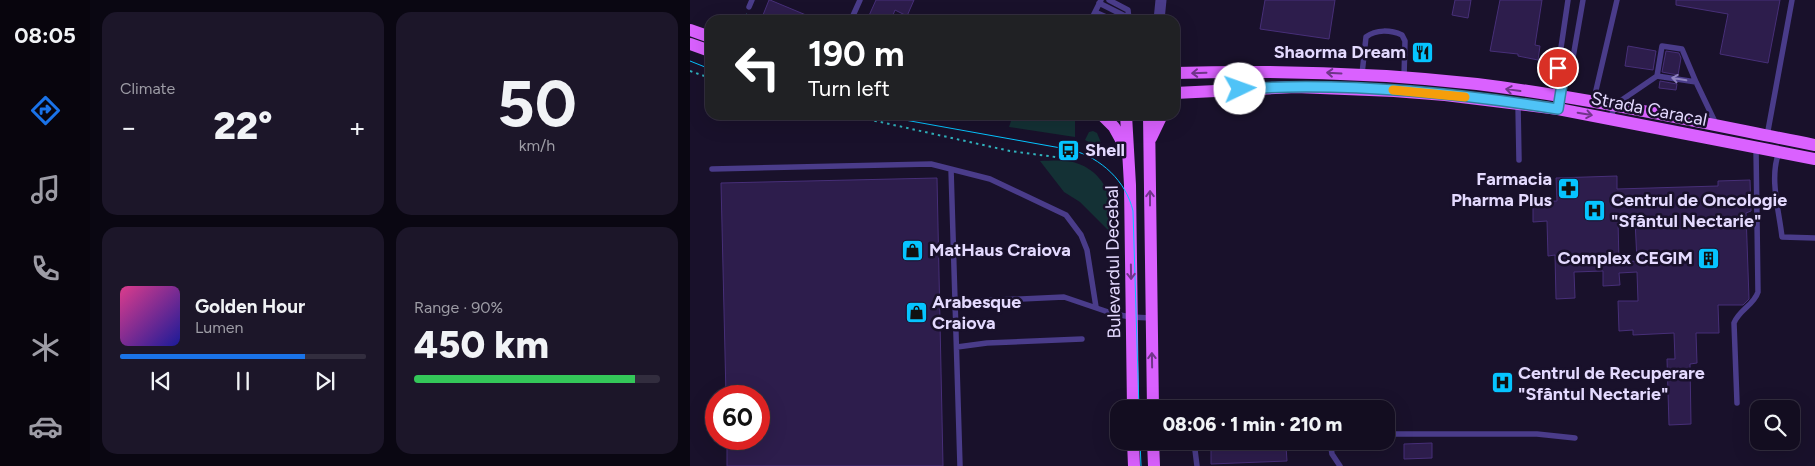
<!DOCTYPE html>
<meta charset="utf-8">
<style>
:root{--surface:#130d20;--page:#1c1629;--text:#f1f3f6;--muted:#9d9ca5;--line:#322d3e;--accent:#1a73e8}
body{margin:0;font-family:Figtree,sans-serif;background:var(--page);color:var(--text);height:100vh;display:flex;flex-direction:column;font-size:19px;white-space:nowrap}
*{box-sizing:border-box;margin:0}
p{font-size:16px;color:var(--muted)}
.icon{flex:none;width:28px;height:28px;fill:none;stroke:currentColor;stroke-width:2;stroke-linecap:round;stroke-linejoin:round}
.map{position:relative;flex:1;overflow:hidden}
.details{display:flex;flex-direction:column;gap:12px;padding:12px;background:#0a0712;width:600px}
.details>*{flex:none}
.guide{position:absolute;left:15px;top:15px;width:475px;height:105px;border-radius:15px;box-shadow:0 5px 20px #0002,0 0 0 1px var(--line);background:#202124;color:#fff;overflow:hidden}
.tools{position:absolute;left:1060px;top:400px;display:grid;gap:10px}
.tools a{display:grid;place-items:center;width:50px;height:50px;border-radius:10px;background:var(--surface);box-shadow:0 5px 20px #0002,0 0 0 1px var(--line);font-size:25px}
.speed{position:absolute;left:15px;top:385px;display:flex;gap:10px;font-size:25px;font-weight:700;text-align:center}
.speed>*{display:grid;place-content:center;width:65px;height:65px;border-radius:50%;background:var(--surface);box-shadow:0 5px 20px #0002,0 0 0 1px var(--line);line-height:1}
.speed .limit{border:8px solid #d22;background:#fff;color:#111}
.pin{position:absolute;display:grid;place-items:center;width:42px;height:42px;color:#fff;margin:-21px;border:2px solid #fff;border-radius:50%;box-shadow:0 1px 5px #0007}
.me{position:absolute;width:55px;margin:-28px;rotate:87deg;stroke-linejoin:round;filter:drop-shadow(0 0 4px #0008)}
.turn{display:flex;align-items:center;gap:18px;height:105px;padding:0 20px;font-size:22px}
.turn .icon{width:65px;height:65px;stroke-width:2.5}
.turn b{display:block;font-size:35px;line-height:42px}
.big{font-size:38px;font-weight:800;line-height:1.1}
.details .card{flex:1;display:flex;flex-direction:column;justify-content:center;gap:8px;min-width:0;padding:0 18px;border-radius:15px;background:var(--page)}
.details .dial{align-items:center;gap:0}
.dial b{font-size:65px;line-height:1}
.song{display:flex;align-items:center;gap:15px}
.cover{width:60px;height:60px;border-radius:8px;background:linear-gradient(135deg,hsl(330 70% 55%),hsl(240 70% 35%))}
.played{height:5px;border-radius:2px;background:linear-gradient(90deg,var(--accent) 75%,var(--line) 75%)}
.keys{display:flex;justify-content:space-around;direction:ltr}
.heat{display:flex;justify-content:space-between;align-items:center;font-size:28px;direction:ltr}
.charge{height:8px;border-radius:4px;background:linear-gradient(90deg,#34c759 90%,var(--line) 0)}
.details .tiles{flex:1;display:grid;gap:12px;grid-template-columns:repeat(2,1fr)}
.trip{position:absolute;left:420px;top:400px;width:285px;height:50px;border-radius:15px;background:var(--surface);box-shadow:0 5px 20px #0002,0 0 0 1px var(--line);font-weight:800;line-height:50px;text-align:center}
main{display:flex;flex:1;min-height:0}
.menu{display:flex;flex-direction:column;width:90px;justify-content:space-around;align-items:center;background:#08050d;color:var(--muted)}
.menu .icon{width:35px;height:35px}
.menu .on{color:var(--accent)}
.menu b{font-size:22px;color:var(--text)}
.map>svg:first-child{display:block}
.green{fill:#143135}
.building{fill:#2d1d4c;stroke:#472f78;fill-rule:evenodd}
.lines{fill:none;stroke-linecap:round;stroke-linejoin:round}
.path{stroke:#30b2bd;stroke-width:2;stroke-dasharray:2.5 4;stroke-linecap:butt}
.lane{stroke:#4a3c8a;stroke-width:5.5}
.street{stroke:#4a3c8a;stroke-width:11}
.primary{stroke:#da61ff;stroke-width:12}
.tram{stroke:#06c4ff;stroke-width:1}
.oneway{stroke:#70358a}
.oneway2{stroke:#8f83bf}
.route-casing{stroke:#337fa1;stroke-width:12}
.route{stroke:#4fc3f7;stroke-width:9}
.slow{stroke:#f59e0b;stroke-width:9}
.labels{text-anchor:middle;stroke-width:5;stroke-linejoin:round;paint-order:stroke}
.poi-label{font-size:18px;font-weight:bold;fill:#e4daff;stroke:#19112b;text-anchor:start}
.street-label{font-size:18px;fill:#e4daff;stroke:#19112b}
</style>
<main>
<nav class="menu">
<b>08:05</b>
<svg class="icon on" aria-label="directions" viewBox="0 0 24 24"><path d="M12 3l9 9-9 9-9-9zM9 14v-3h6M13 9l2 2-2 2"/></svg>
<svg class="icon" aria-label="music" viewBox="0 0 24 24"><path d="M9 18V5l10-2v13"/><circle cx="6" cy="18" r="3"/><circle cx="16" cy="16" r="3"/></svg>
<svg class="icon" aria-label="phone" viewBox="0 0 24 24"><path d="M5 4h4l2 5-3 2q2 4 5 5l2-3 5 2v4C11 20 4 13 5 4z"/></svg>
<svg class="icon" aria-label="climate" viewBox="0 0 24 24"><path d="M12 3v18M4 7l16 10M4 17L20 7"/></svg>
<svg class="icon" aria-label="car" viewBox="0 0 24 24"><path d="M5 17H2v-5l4-1 3-4h7l3 4 3 1v5h-3M9 17h6M6 11h13"/><circle cx="7" cy="17" r="2"/><circle cx="17" cy="17" r="2"/></svg>
</nav>
<section class="details">
<div class="tiles">
<div class="card"><p>Climate</p>
<div class="heat"><a>−</a><b class="big">22°</b><a>+</a></div>
</div>
<div class="card dial"><b>50</b><p>km/h</p></div>
<div class="card">
<div class="song"><i class="cover"></i><div><b>Golden Hour</b><p>Lumen</p></div></div>
<div class="played"></div>
<div class="keys"><svg class="icon" aria-label="previous" viewBox="0 0 24 24"><path d="M18 5L8 12l10 7zM5 5v14"/></svg><svg class="icon" aria-label="pause" viewBox="0 0 24 24"><path d="M8 5v14M16 5v14"/></svg><svg class="icon" aria-label="next" viewBox="0 0 24 24"><path d="M6 5l10 7-10 7zM19 5v14"/></svg></div>
</div>
<div class="card"><p>Range · 90%</p><b class="big">450 km</b><div class="charge"></div></div>
</div>
</section>
<div class="map">
<svg width="1125" height="466" viewBox="0 0 1125 466">
<rect width="100%" height="100%" fill="#19112b"/>
<path class="green" d="M371 118 385 121V137L319 127 321 121Z
M403 131 407 133 414 150 395 140 399 132Z
M350 161C362 161 377 159 389 164 405 170 417 184 420 201 421 211 420 222 420 232L390 202 374 192Z"/>
<path class="building" d="M79 0H80L128 20H71Z
M186 0H224L217 16 205 10 201 20H177Z
M575 0H645L639 39 570 29Z
M765 0H781L778 18 762 15Z
M810 0H852L845 45 850 46 848 60 828 56V54L800 51Z
M986 0H1090L1078 63 1030 54 1038 14 986 5Z
M938 46 966 51 963 70 935 66Z
M976 51 989 53 991 58 988 75 972 72Z
M970 81 987 84 986 90 969 88Z
M927 176V189L1028 186V181L1060 180 1061 211 1056 213 1059 299 1053 305H1028L1029 333H1006L1007 363 1000 364 1001 424 979 425 977 359H985L984 333 943 335V330L929 331 928 301H948L947 272 929 273 930 285 913 286V271L884 272 885 298 866 299 865 255 858 256 857 221 843 222V202L867 201 866 178ZM945 220 947 261 929 262 928 221Z
M247 178 253 466H37V439H69V396H36L31 183Z
M742 443V458L714 459V444Z
M596 446 597 461 521 464V449Z"/>
<g class="lines">
<path class="path" d="M54 20 57 14
M0 71 20 78
M159 115 320 151 373 158 380 155 385 142"/>
<path class="lane" d="M419 0 438 10 439 20
M409 3 439 18
M59 7 62 0
M405 12 423 20
M161 20 170 0
M401 20 411 0
M675 50 715 55
M672 74 676 37C686 29 701 30 712 35L715 41 714 77
M967 76 972 46 992 49 1006 82
M871 84 881 69 893 0
M870 97 871 84 868 68 878 0
M903 103 927 0
M828 105 829 160
M922 118 923 106 967 76 1006 82 1026 124
M1077 136 1102 0
M1089 152C1079 178 1089 210 1092 237L1125 238
M22 169 241 164 300 179 376 215 391 235 397 250 406 307
M261 169 270 466
M265 302 374 297 424 314 441 317 461 318
M267 347 297 343 392 339
M1047 403 1044 323C1049 310 1064 305 1068 292L1066 148
M696 434H847L885 438
M640 441 642 454 650 466
M504 442 507 466
M464 445 527 441"/>
<path class="street" d="M469 20 471 0"/>
<path class="primary" d="M0 30 20 37
M0 44 20 51
M485 73C586 70 686 73 787 84 900 98 1013 123 1125 145
M485 93 606 87 704 91 755 95 868 109 1125 159
M412 115 424 127 435 147
M436 115 440 185 443 409
M459 115 463 409
M461 138 472 115
M443 441 444 466
M463 441 464 466"/>
<path class="tram" d="M0 61 20 69
M187 115 382 150C411 158 436 181 443 211L449 409
M450 441 451 466"/>
</g>
<defs><path id="oneway-shaft" d="M-6 0H5M1.5-3L5.5 0L1.5 3" fill="none" stroke-width="1.6" stroke-linecap="round" stroke-linejoin="round" transform="scale(1.25)"/></defs>
<g class="oneway">
<use href="#oneway-shaft" transform="translate(509 73) rotate(178)"/>
<use href="#oneway-shaft" transform="translate(644 73) rotate(-177)"/>
<use href="#oneway-shaft" transform="translate(823 90) rotate(-172)"/>
<use href="#oneway-shaft" transform="translate(895 114) rotate(10)"/>
<use href="#oneway-shaft" transform="translate(460 198) rotate(-90)"/>
<use href="#oneway-shaft" transform="translate(441 272) rotate(89)"/>
<use href="#oneway-shaft" transform="translate(462 360) rotate(-91)"/>
</g>
<use class="oneway2" href="#oneway-shaft" transform="translate(989 79) rotate(-170)"/>
<g class="lines">
<defs>
<path id="route" d="M550 89C653 82 766 93 868 109L872 84 868 68"/>
</defs>
<use href="#route" class="route-casing"/>
<use href="#route" class="route"/>
<path class="slow" d="M703 90 775 97"/>
</g>
<defs>
<symbol id="restaurant-square" viewBox="-11 -11 22 22"><rect x="-9" y="-9" width="18" height="18" rx="4" fill="#06c4ff" stroke="#19112b"/><path d="M-5-6h1v4h1v-4h1v4h1v-4h1v5L-1.5 .5V6h-2V.5L-5-1ZM5-6V6H3V1.5H1.5Q1.5-4 5-6Z" fill="#111"/></symbol>
<symbol id="bus-square" viewBox="-11 -11 22 22"><rect x="-9" y="-9" width="18" height="18" rx="4" fill="#06c4ff" stroke="#19112b"/><path d="M-5-6H5V4H4V6H2V4H-2V6H-4V4H-5ZM-3.5-4V0h7V-4ZM-3.5 1.2v1.5H-2V1.2ZM2 1.2v1.5H3.5V1.2Z" fill="#111"/></symbol>
<symbol id="pharmacy-square" viewBox="-11 -11 22 22"><rect x="-9" y="-9" width="18" height="18" rx="4" fill="#06c4ff" stroke="#19112b"/><path d="M-2-6h4v4h4v4h-4v4h-4v-4h-4v-4h4Z" fill="#111"/></symbol>
<symbol id="hospital-square" viewBox="-11 -11 22 22"><rect x="-9" y="-9" width="18" height="18" rx="4" fill="#06c4ff" stroke="#19112b"/><path d="M-5-5h3v3.5h4V-5h3V5h-3V1.5h-4V5h-3Z" fill="#111"/></symbol>
<symbol id="shop-square" viewBox="-11 -11 22 22"><rect x="-9" y="-9" width="18" height="18" rx="4" fill="#06c4ff" stroke="#19112b"/><path d="M-5-2.5h2.3a2.7 3.5 0 0 1 5.4 0H5L5.5 6h-11ZM-1.5-2.5h3a1.5 2.3 0 0 0-3 0Z" fill="#111"/></symbol>
<symbol id="building-square" viewBox="-11 -11 22 22"><rect x="-9" y="-9" width="18" height="18" rx="4" fill="#06c4ff" stroke="#19112b"/><path d="M-4-6H4V6H1V3H-1V6H-4ZM-2.5-4.3h1.7v1.8h-1.7ZM.8-4.3h1.7v1.8H.8ZM-2.5-1h1.7V.8h-1.7ZM.8-1h1.7V.8H.8Z" fill="#111"/></symbol>
</defs>
<g fill-rule="evenodd">
<use href="#restaurant-square" x="720" y="40" width="25" height="25"/>
<use href="#bus-square" x="366" y="138" width="25" height="25"/>
<use href="#pharmacy-square" x="866" y="176" width="25" height="25"/>
<use href="#hospital-square" x="892" y="198" width="25" height="25"/>
<use href="#shop-square" x="210" y="238" width="25" height="25"/>
<use href="#building-square" x="1006" y="246" width="25" height="25"/>
<use href="#shop-square" x="214" y="300" width="25" height="25"/>
<use href="#hospital-square" x="800" y="370" width="25" height="25"/>
</g>
<g class="labels">
<g class="poi-label">
<text x="716" y="58" text-anchor="end">Shaorma Dream</text>
<text x="395" y="156">Shell</text>
<text x="862" y="185" text-anchor="end">Farmacia<tspan x="862" dy="21">Pharma Plus</tspan></text>
<text x="921" y="206">Centrul de Oncologie<tspan x="921" dy="21">"Sfântul Nectarie"</tspan></text>
<text x="239" y="256">MatHaus Craiova</text>
<text x="1003" y="264" text-anchor="end">Complex CEGIM</text>
<text x="242" y="308">Arabesque<tspan x="242" dy="21">Craiova</tspan></text>
<text x="828" y="379">Centrul de Recuperare<tspan x="828" dy="21">"Sfântul Nectarie"</tspan></text>
</g>
<g class="street-label">
<text transform="translate(959 109) rotate(11)" y="6">Strada Caracal</text>
<text transform="translate(423 262) rotate(-91)" y="6">Bulevardul Decebal</text>
</g>
</g>
</svg>
<div class="tools">
<a><svg class="icon" aria-label="search" viewBox="0 0 24 24"><circle cx="10" cy="10" r="6"/><path d="M15 15l6 6"/></svg></a>
</div>
<div class="speed"><div class="limit">60</div></div>
<div class="pin" style="left:868px;top:68px;background:#d93025"><svg class="icon" aria-label="arrive" viewBox="0 0 24 24"><path d="M6 21V4h12l-3 4 3 4H6"/></svg></div>
<svg class="me" style="left:550px;top:89px" viewBox="-20 -20 40 40"><circle r="19" fill="#fff"/><path d="M0-13L10 11 0 6-10 11z" fill="#4fc3f7"/></svg>
<div class="trip">08:06 · 1 min · 210 m</div>
<div class="guide">
<div class="turn"><svg class="icon" aria-label="left" viewBox="0 0 24 24"><path d="M17 20v-9H6M10 6l-5 5 5 5"/></svg><div><b>190 m</b>Turn left</div></div>
</div>
</div>
</main>
